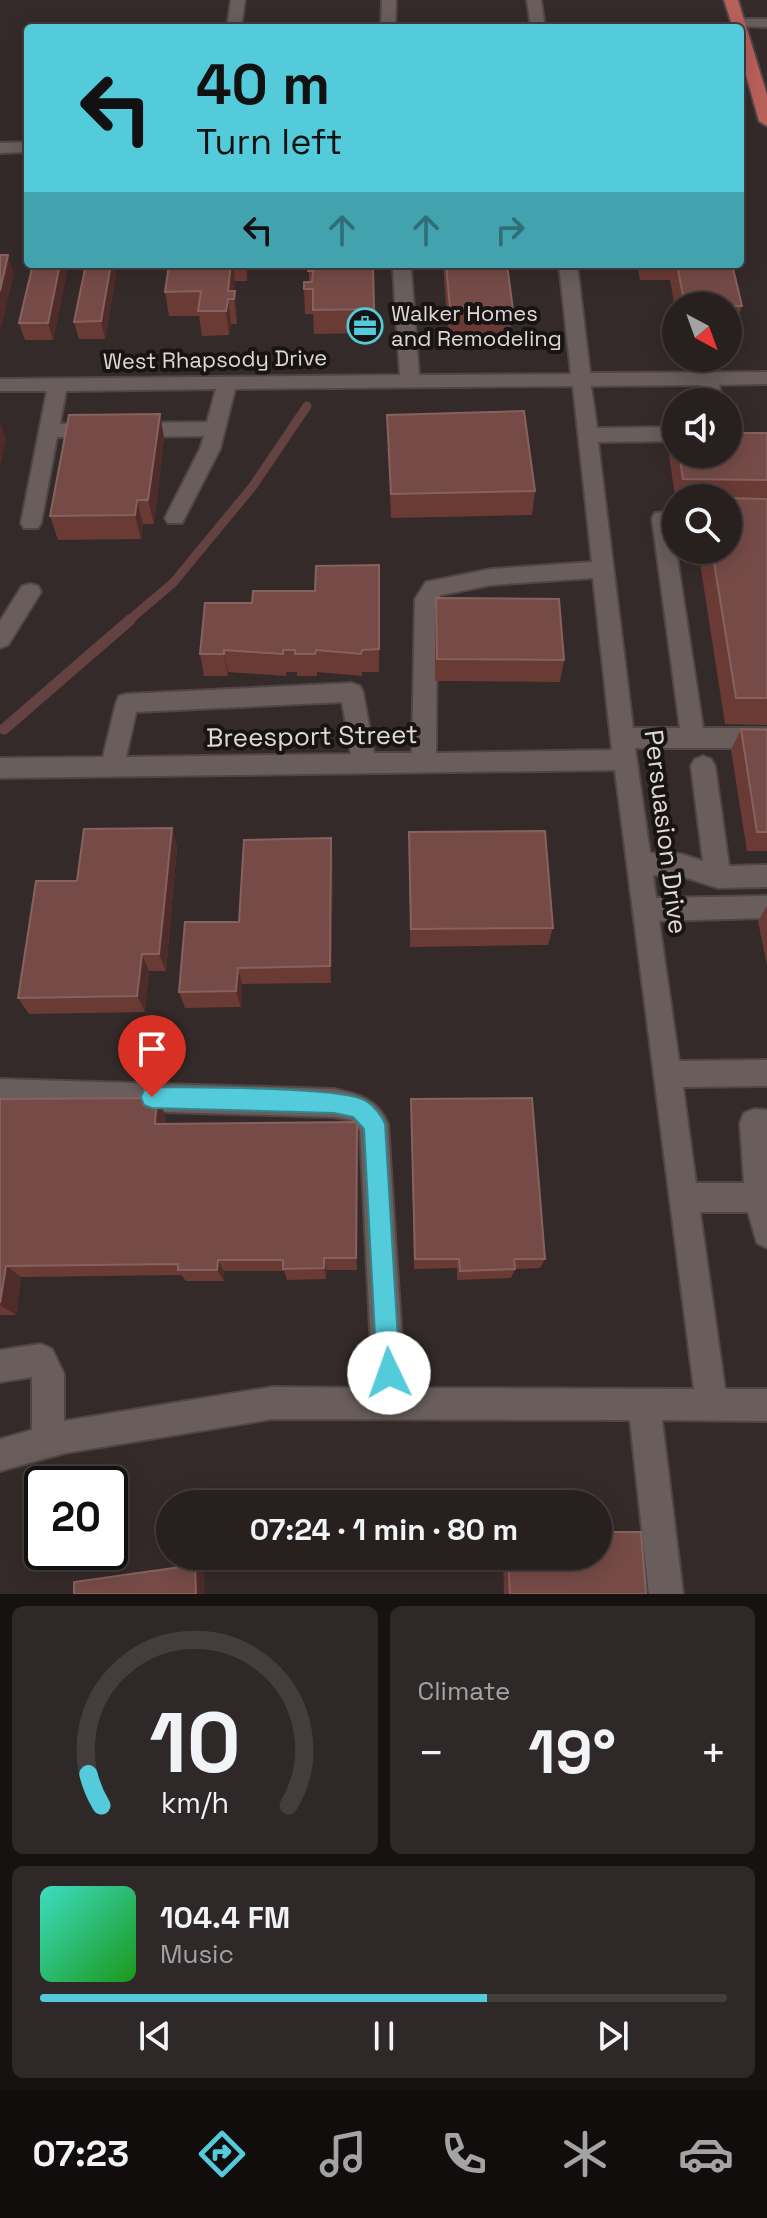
<!DOCTYPE html>
<meta charset="utf-8">
<style>
:root{--surface:#27201f;--page:#2f2828;--text:#f1f3f6;--muted:#a4a3a4;--line:#433e3d;--accent:#53cbda}
body{margin:0;font-family:"Space Grotesk",sans-serif;background:var(--page);color:var(--text);height:100vh;display:flex;flex-direction:column;font-size:30px;white-space:nowrap}
*{box-sizing:border-box;margin:0}
p{font-size:26px;color:var(--muted)}
.icon{flex:none;width:44px;height:44px;fill:none;stroke:currentColor;stroke-width:2;stroke-linecap:round;stroke-linejoin:round}
.map{position:relative;height:1594px;overflow:hidden}
.details{display:flex;flex-direction:column;gap:12px;padding:12px;background:#151211;flex:1}
.details>*{flex:none}
.guide{position:absolute;left:24px;top:24px;width:720px;height:244px;border-radius:8px;box-shadow:0 4px 20px #0003,0 0 0 2px var(--line);background:#53cbda;color:#111;overflow:hidden}
.needle{width:52px;rotate:139deg}
.buttons{position:absolute;left:662px;top:292px;display:grid;gap:16px}
.buttons a{display:grid;place-items:center;width:80px;height:80px;border-radius:50%;background:var(--surface);box-shadow:0 4px 20px #0003,0 0 0 2px var(--line);font-size:40px}
.speed{position:absolute;left:24px;top:1466px;display:flex;gap:16px;font-size:40px;font-weight:700;text-align:center}
.speed>*{display:grid;place-content:center;width:104px;height:104px;border-radius:50%;background:var(--surface);box-shadow:0 4px 20px #0003,0 0 0 2px var(--line);line-height:1}
.speed .limit{border:4px solid #111;border-radius:12px;background:#fff;color:#111}
.pin{position:absolute;display:grid;place-items:center;width:68px;height:68px;color:#fff;margin:-82px -34px;border-radius:50% 50% 50% 0;rotate:-45deg;box-shadow:0 0 8px #0007}
.pin .icon{rotate:45deg}
.me{position:absolute;width:88px;margin:-44px;rotate:357deg;stroke-linejoin:round;filter:drop-shadow(0 0 6px #0008)}
.turn{display:flex;align-items:center;gap:28px;height:168px;padding:0 40px;font-size:36px}
.turn .icon{width:104px;height:104px;stroke-width:2.5}
.turn b{display:block;font-size:56px;line-height:68px}
.lanes{display:flex;align-items:center;height:76px;padding:0 40px;background:#0003;justify-content:center;gap:40px;direction:ltr}
.lanes .off{opacity:.35}
.big{font-size:60px;font-weight:600;line-height:1.1}
.details .card{flex:1;display:flex;flex-direction:column;justify-content:center;gap:12px;min-width:0;padding:0 28px;border-radius:12px;background:var(--page)}
.details .dial{align-items:center;gap:0}
.dial svg{height:208px;overflow:visible;fill:none;stroke:var(--line);stroke-width:7;stroke-linecap:round;text-anchor:middle}
.dial text{fill:var(--text);stroke:none}
.song{display:flex;align-items:center;gap:24px}
.cover{width:96px;height:96px;border-radius:12px;background:linear-gradient(135deg,hsl(170 70% 55%),hsl(120 70% 35%))}
.played{height:8px;border-radius:4px;background:linear-gradient(90deg,var(--accent) 65%,var(--line) 65%)}
.keys{display:flex;justify-content:space-around;direction:ltr}
.heat{display:flex;justify-content:space-between;align-items:center;font-size:44px;direction:ltr}
.details .tiles{flex:1;display:grid;gap:12px;grid-template-columns:1fr 1fr}
.card:last-child{grid-column:span 2}
.trip{position:absolute;left:156px;top:1490px;width:456px;height:80px;border-radius:40px;background:var(--surface);box-shadow:0 4px 20px #0003,0 0 0 2px var(--line);font-weight:600;line-height:80px;text-align:center}
.tabs{display:flex;height:128px;justify-content:space-around;align-items:center;background:#100d0c;color:var(--muted)}
.tabs .icon{width:56px;height:56px}
.tabs .selected{color:var(--accent)}
.tabs b{font-size:36px;color:var(--text)}
.map>svg:first-child{display:block}
.lines{fill:none;stroke-linecap:round;stroke-linejoin:round}
.stream-far1{stroke:#634241;stroke-width:9}
.stream{stroke:#634241;stroke-width:11}
.minor-casing{stroke:#4f4645;stroke-width:4}
.major-casing{stroke:#4f4645;stroke-width:4}
.minor{fill:#695e5c;fill-rule:evenodd}
.major{fill:#b9605a;fill-rule:evenodd}
.wall{fill:#6a3a35}
.shaded-wall{fill:#4f2c29}
.building{fill:#764b47;stroke:#87615d;stroke-width:2}
.route{fill:#53cbda;stroke:#36848e;stroke-width:2}
.labels{text-anchor:middle;stroke-width:8;stroke-linejoin:round;paint-order:stroke}
.far-poi-label{font-size:22px;fill:#dfd8d7;stroke:#191414;text-anchor:start}
.far-street-label{font-size:22px;fill:#dfd8d7;stroke:#191414}
.street-label{font-size:26px;fill:#dfd8d7;stroke:#191414}
</style>
<div class="map">
<svg width="767" height="1594" viewBox="0 0 767 1594">
<rect width="100%" height="100%" fill="#342a29"/>
<g class="lines">
<path class="stream-far1" d="M127 622 173 583 253 486 307 406"/>
<path class="stream" d="M4 729 130 620"/>
<defs>
<path id="minor" d="M231 0H245L241 28H227Z
M382 0H396L395 28H381Z
M527 0H541L545 28H531Z
M738 19H767V27L733 26 731 23Z
M28 142V152L0 153V143Z
M401 264 411 269 419 375 571 374 559 264H577L590 373 767 372V384L719 385 723 402H703L700 385 591 386 597 428 676 427V441L598 442 633 728H680L652 518 655 513 676 511V525H673L676 550 703 728H767V748H635L650 853 681 854 703 861 691 766 695 759 703 756 711 759 715 766 729 866 767 865V887L718 888 681 876 653 875 656 898 767 896V918L659 921 679 1061 767 1060V1086L683 1087 696 1183H744L740 1123 744 1113 754 1109 767 1110V1248L757 1243 748 1212H700L725 1389H767V1421L662 1420 683 1594H649L630 1420 272 1419 65 1453 0 1471V1439L32 1430V1377L0 1382V1350L41 1344 52 1349 64 1374V1421L272 1387 373 1388 360 1130 351 1120 334 1117 0 1107V1079L334 1089C358 1094 378 1099 388 1124L405 1388 694 1389 615 770 0 778V758L103 757 116 703 119 696 127 694 352 683 360 686 363 692 374 753H412L415 599 426 582 491 569 592 562 573 386 235 389 220 449 182 523H168L165 518 200 449 204 436 133 437 123 430 133 423 207 422 216 389 66 391 60 424 96 423 106 430 96 437H57L41 523 38 528H24L21 523 47 391H0V379L400 375 393 269ZM593 578 612 750 436 753 437 600 441 595 491 585ZM342 702 351 754 126 757 136 712Z
M30 584 38 586 41 592 8 645 0 648V621L22 586Z"/>
<path id="major" d="M724 0H738L767 95V126L759 121 740 54V28H733Z"/>
</defs>
<use href="#minor" class="minor-casing"/>
<use href="#major" class="major-casing"/>
<use href="#minor" class="minor"/>
<use href="#major" class="major"/>
</g>
<path class="wall" d="M86 264H116L117 270 105 339H79L74 322Z
M169 264H247V281H235L234 291 237 315V324H231L229 335 202 336 199 316H169L165 292Z
M309 264H373L374 333 314 334 313 314H305L304 289 309 282Z
M443 264H507L513 310 510 335 448 333Z
M637 264H732L742 306 734 331H728V306H676V314L670 280H640Z
M67 271 53 340H25L19 323Z
M160 414 164 438 154 524H143L141 539 58 540 50 516Z
M387 415 535 491 532 515 391 518Z
M675 432 676 454H728L767 433V725L725 724 698 550H728V498H676V502L669 456Z
M379 565V672H362V676L317 672V676H297V672H286V676L228 672V676H204L200 654 252 603 315 591Z
M436 598 564 660 560 682 435 681V621Z
M741 729 767 730V851H747L731 750Z
M172 828 177 847 166 971H149L145 1012 29 1014 18 998 77 881Z
M409 832 553 928 548 945 410 947Z
M333 858 331 983 242 984 241 1007 185 1008 179 992 239 922Z
M767 906V966L758 921Z
M0 1099 165 1114V1124L358 1138 357 1270H327L326 1279 287 1280 284 1271H224V1281H186L181 1275 21 1277 16 1315H0Z
M411 1099 545 1259 540 1268 515 1269 511 1278 457 1280V1268L414 1269 411 1113Z
M503 1556H598L646 1594H504Z"/>
<path class="shaded-wall" d="M8 255 14 273 0 333V291Z
M60 264H65L67 271 53 340 48 323Z
M111 264H116L117 270 105 339 101 321Z
M231 264H233L235 281 233 299 228 291Z
M246 264H247L248 270 247 281Z
M235 291 237 315V324L234 299Z
M228 299 231 324 229 335 226 311Z
M160 414 164 438 154 524 148 500Z
M0 421 6 440 0 467Z
M137 500 143 524 141 539 135 515Z
M224 650 228 672V676L224 654Z
M172 828 177 847 166 971 159 954Z
M331 838 333 858 331 983 330 966Z
M142 954 149 971 145 1012 137 996Z
M238 968 242 984 241 1007 236 991Z
M157 1098 165 1114 163 1140 155 1124Z
M357 1122 358 1138 357 1270 356 1258Z
M324 1258 327 1270 326 1279 324 1268Z
M218 1260 224 1271V1281L217 1270Z
M6 1266 21 1277 16 1315 0 1305Z
M204 1564 205 1594H196L195 1565Z"/>
<path class="building" d="M0 255H8L0 291Z
M33 264H60L48 323H19Z
M86 264H111L101 321 74 322Z
M169 264H231L228 291H235L234 299H228L226 311H198L201 291 165 292Z
M309 264H373L374 309 313 310V289H304V282H312L313 271H308Z
M446 264H507L513 310 450 308Z
M677 264H732L742 306H685Z
M524 411 535 491 391 494 387 415Z
M160 414 148 500H137L135 515 50 516 69 415Z
M728 433H767V480L683 479 679 454H728Z
M728 498 767 499V698H736L712 550H728Z
M379 565V649L362 650 361 654 316 650 315 654H295V650H283V654L224 650V654H200L205 603H252L253 591H315L316 566Z
M436 598 559 599 564 660 437 659Z
M741 729 767 730V832H757Z
M172 828 159 954H142L137 996 18 998 36 881H77L84 829Z
M545 831 553 928 411 929 409 832Z
M331 838 330 966 238 968 236 991 179 992 185 922H239L244 840Z
M157 1098 155 1124 357 1122 356 1258H324V1268L283 1269V1260H218L217 1270H178V1264L6 1266 0 1303V1099Z
M532 1098 545 1259H514L515 1269 460 1271 459 1259H415L411 1099Z
M598 1532H641L646 1594H510L508 1556H598Z
M195 1565 196 1594H74V1582Z"/>
<path class="route" d="M152 1087C188 1088 344 1086 366 1101 374 1106 382 1116 385 1124L400 1373 397 1381 389 1385 380 1381 377 1373 364 1129 353 1117 334 1113 152 1108 144 1105 141 1097 144 1090Z"/>
<defs>
<symbol id="office-ring" viewBox="-11 -11 22 22"><circle r="9.5" fill="#191414" stroke="#53cbda" stroke-width="1.5"/><path d="M-6-3h4V-5.5h4V-3h4V5H-6ZM-1-4.5V-3h2v-1.5ZM-6 0V1H6V0Z" fill="#53cbda"/></symbol>
</defs>
<g fill-rule="evenodd">
<use href="#office-ring" x="345" y="306" width="40" height="40"/>
</g>
<g class="labels">
<g class="far-poi-label">
<text x="391" y="321">Walker Homes<tspan x="391" dy="25">and Remodeling</tspan></text>
</g>
<g class="far-street-label">
<text transform="translate(215 359) rotate(-1)" y="8">West Rhapsody Drive</text>
</g>
<g class="street-label">
<text transform="translate(312 736) rotate(-1)" y="9">Breesport Street</text>
<text transform="translate(666 832) rotate(83)" y="9">Persuasion Drive</text>
</g>
</g>
</svg>
<div class="buttons">
<a><svg class="needle" viewBox="-14 -14 28 28"><path d="M0-13l5 13h-10z" fill="#e53935"/><path d="M0 13l5-13h-10z" fill="#a4a3a4"/></svg></a>
<a><svg class="icon" aria-label="sound" viewBox="0 0 24 24"><path d="M4 9h4l5-4v14l-5-4H4zM17 9q2 3 0 6"/></svg></a>
<a><svg class="icon" aria-label="search" viewBox="0 0 24 24"><circle cx="10" cy="10" r="6"/><path d="M15 15l6 6"/></svg></a>
</div>
<div class="speed"><div class="limit">20</div></div>
<div class="pin" style="left:152px;top:1097px;background:#d93025"><svg class="icon" aria-label="arrive" viewBox="0 0 24 24"><path d="M6 21V4h12l-3 4 3 4H6"/></svg></div>
<svg class="me" style="left:389px;top:1373px" viewBox="-20 -20 40 40"><circle r="19" fill="#fff"/><path d="M0-13L10 11 0 6-10 11z" fill="#53cbda"/></svg>
<div class="trip">07:24 · 1 min · 80 m</div>
<div class="guide">
<div class="turn"><svg class="icon" aria-label="left" viewBox="0 0 24 24"><path d="M17 20v-9H6M10 6l-5 5 5 5"/></svg><div><b>40 m</b>Turn left</div></div>
<div class="lanes"><svg class="icon" aria-label="left" viewBox="0 0 24 24"><path d="M17 20v-9H6M10 6l-5 5 5 5"/></svg><svg class="icon off" aria-label="ahead" viewBox="0 0 24 24"><path d="M12 20V5M6 11l6-6 6 6"/></svg><svg class="icon off" aria-label="ahead" viewBox="0 0 24 24"><path d="M12 20V5M6 11l6-6 6 6"/></svg><svg class="icon off" aria-label="right" viewBox="0 0 24 24"><path d="M7 20v-9h11M14 6l5 5-5 5"/></svg></div>
</div>
</div>
<section class="details">
<div class="tiles">
<div class="card dial"><svg viewBox="0 0 100 80">
<path d="M14 69A42 42 0 1 1 86 69"/>
<path d="M14 69A42 42 0 0 1 9 57" stroke="#53cbda"/>
<text x="50" y="56" font-size="32" font-weight="700">10</text>
<text x="50" y="72" font-size="11">km/h</text>
</svg></div>
<div class="card"><p>Climate</p>
<div class="heat"><a>−</a><b class="big">19°</b><a>+</a></div>
</div>
<div class="card">
<div class="song"><i class="cover"></i><div><b>104.4 FM</b><p>Music</p></div></div>
<div class="played"></div>
<div class="keys"><svg class="icon" aria-label="previous" viewBox="0 0 24 24"><path d="M18 5L8 12l10 7zM5 5v14"/></svg><svg class="icon" aria-label="pause" viewBox="0 0 24 24"><path d="M8 5v14M16 5v14"/></svg><svg class="icon" aria-label="next" viewBox="0 0 24 24"><path d="M6 5l10 7-10 7zM19 5v14"/></svg></div>
</div>
</div>
</section>
<nav class="tabs">
<b>07:23</b>
<svg class="icon selected" aria-label="directions" viewBox="0 0 24 24"><path d="M12 3l9 9-9 9-9-9zM9 14v-3h6M13 9l2 2-2 2"/></svg>
<svg class="icon" aria-label="music" viewBox="0 0 24 24"><path d="M9 18V5l10-2v13"/><circle cx="6" cy="18" r="3"/><circle cx="16" cy="16" r="3"/></svg>
<svg class="icon" aria-label="phone" viewBox="0 0 24 24"><path d="M5 4h4l2 5-3 2q2 4 5 5l2-3 5 2v4C11 20 4 13 5 4z"/></svg>
<svg class="icon" aria-label="climate" viewBox="0 0 24 24"><path d="M12 3v18M4 7l16 10M4 17L20 7"/></svg>
<svg class="icon" aria-label="car" viewBox="0 0 24 24"><path d="M5 17H2v-5l4-1 3-4h7l3 4 3 1v5h-3M9 17h6M6 11h13"/><circle cx="7" cy="17" r="2"/><circle cx="17" cy="17" r="2"/></svg>
</nav>
